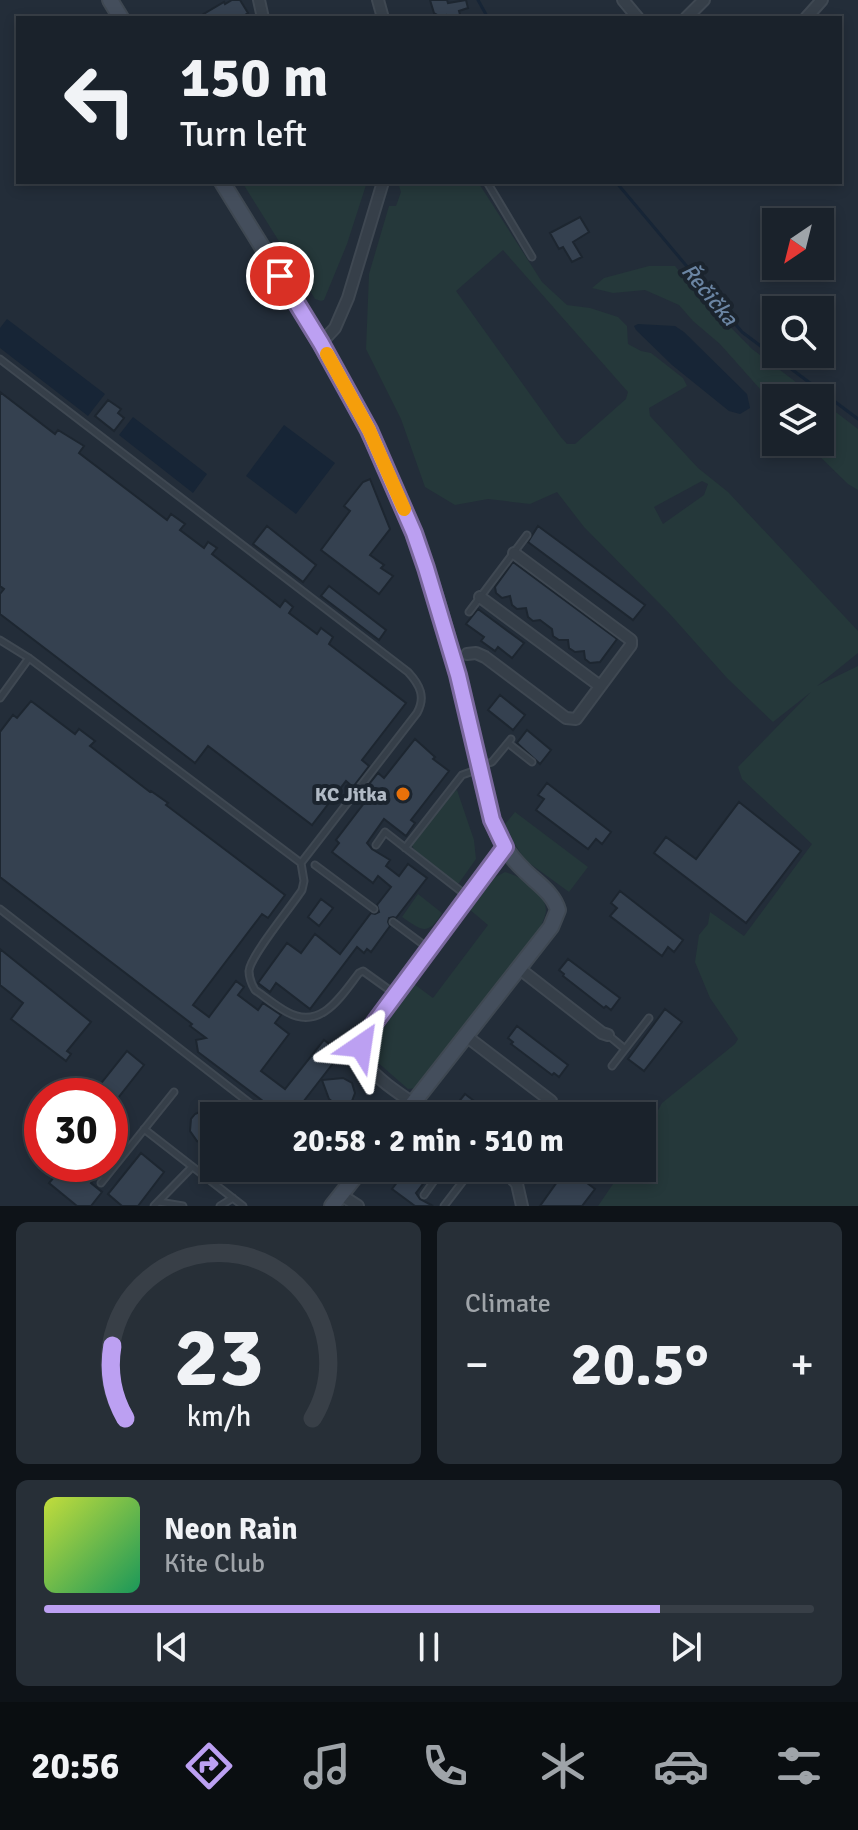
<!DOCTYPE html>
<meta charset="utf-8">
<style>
:root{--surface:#1a222b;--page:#272f37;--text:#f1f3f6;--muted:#9fa4a9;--line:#383f47;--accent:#bca0f2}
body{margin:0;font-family:Signika,sans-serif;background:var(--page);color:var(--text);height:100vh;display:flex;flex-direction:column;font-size:30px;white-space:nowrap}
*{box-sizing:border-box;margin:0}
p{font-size:26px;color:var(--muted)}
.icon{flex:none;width:44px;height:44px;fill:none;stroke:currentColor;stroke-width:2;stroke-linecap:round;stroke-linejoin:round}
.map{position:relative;height:1206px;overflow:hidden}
.details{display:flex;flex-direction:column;gap:16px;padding:16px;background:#0e1318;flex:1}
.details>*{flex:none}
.top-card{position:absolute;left:16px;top:16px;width:826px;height:168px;border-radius:0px;box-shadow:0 4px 12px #0003,0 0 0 2px var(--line);background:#1a222b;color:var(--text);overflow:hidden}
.needle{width:52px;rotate:215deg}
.controls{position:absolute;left:762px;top:208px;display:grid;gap:16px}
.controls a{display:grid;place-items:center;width:72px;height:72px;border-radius:0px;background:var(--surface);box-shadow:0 4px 12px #0003,0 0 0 2px var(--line);font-size:40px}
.speed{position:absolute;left:24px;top:1078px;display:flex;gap:16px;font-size:40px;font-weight:700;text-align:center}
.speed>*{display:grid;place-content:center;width:104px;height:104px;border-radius:50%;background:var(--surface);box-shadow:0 4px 12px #0003,0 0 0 2px var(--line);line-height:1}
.speed .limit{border:12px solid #d22;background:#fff;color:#111}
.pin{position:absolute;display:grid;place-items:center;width:68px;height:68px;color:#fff;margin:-34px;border:4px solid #fff;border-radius:50%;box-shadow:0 2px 8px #0007}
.me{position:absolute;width:88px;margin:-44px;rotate:32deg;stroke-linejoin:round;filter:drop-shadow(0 0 6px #0008)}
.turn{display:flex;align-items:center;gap:28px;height:168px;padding:0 32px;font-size:36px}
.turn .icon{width:104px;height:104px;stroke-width:2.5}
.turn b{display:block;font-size:56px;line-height:68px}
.big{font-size:60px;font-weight:700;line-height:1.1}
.details .widget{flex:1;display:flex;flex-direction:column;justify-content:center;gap:12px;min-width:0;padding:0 28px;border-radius:12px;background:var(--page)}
.details .dial{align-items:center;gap:0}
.dial svg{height:208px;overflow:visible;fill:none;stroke:var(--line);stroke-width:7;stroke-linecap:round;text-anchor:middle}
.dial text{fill:var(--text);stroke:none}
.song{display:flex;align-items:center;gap:24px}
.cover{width:96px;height:96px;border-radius:12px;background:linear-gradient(135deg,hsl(70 70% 55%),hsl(150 70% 35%))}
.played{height:8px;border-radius:4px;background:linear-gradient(90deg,var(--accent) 80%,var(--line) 80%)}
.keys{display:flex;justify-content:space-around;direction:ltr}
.heat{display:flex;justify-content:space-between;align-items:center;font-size:44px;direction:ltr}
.details .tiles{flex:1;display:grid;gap:16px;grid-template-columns:1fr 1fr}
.widget:last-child{grid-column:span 2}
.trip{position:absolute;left:200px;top:1102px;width:456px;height:80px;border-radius:0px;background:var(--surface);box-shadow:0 4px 12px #0003,0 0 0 2px var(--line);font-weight:700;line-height:80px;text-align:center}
.dock{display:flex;height:128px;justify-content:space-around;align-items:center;background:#0a0e11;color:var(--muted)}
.dock .icon{width:56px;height:56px}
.dock .on{color:var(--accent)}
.dock b{font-size:36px;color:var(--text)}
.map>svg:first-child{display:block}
.green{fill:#25383a;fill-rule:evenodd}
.water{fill:#172536}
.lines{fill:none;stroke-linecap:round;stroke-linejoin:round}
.stream{stroke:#172536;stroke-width:3}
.building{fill:#354150;stroke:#1d2630;stroke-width:2}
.lane-casing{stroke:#3f4852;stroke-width:9}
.street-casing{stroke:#3f4852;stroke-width:14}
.secondary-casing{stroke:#3f4852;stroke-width:18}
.lane{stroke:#363f49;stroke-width:5}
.street{stroke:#363f49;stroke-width:10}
.secondary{stroke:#444e5c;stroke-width:14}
.route-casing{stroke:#7a689d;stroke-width:20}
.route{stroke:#bca0f2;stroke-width:14}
.slow{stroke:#f59e0b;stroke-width:14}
.food-dot{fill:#e8710a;stroke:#1b242e;stroke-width:3}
.labels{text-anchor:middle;stroke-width:8;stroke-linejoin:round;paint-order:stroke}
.poi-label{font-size:20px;font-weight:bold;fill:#b1bac5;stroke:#1b242e;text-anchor:end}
.water-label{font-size:22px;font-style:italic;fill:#6b85a3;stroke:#1b242e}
</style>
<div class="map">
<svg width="858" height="1206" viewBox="0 0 858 1206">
<rect width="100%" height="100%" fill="#232d39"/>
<path class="green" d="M242 182H367L347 244 324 300 321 301 315 299Z
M401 182H478L542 282 567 305 590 308 618 317 627 326 628 344 641 351 651 353 683 378 687 386 649 408 650 416 698 468 728 492 858 631V653L817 686 858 666V1206H598L624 1168H642V1140L662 1103 735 1044 738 1039 710 998 695 962 699 935 708 924 710 912 744 936 812 844 742 779 738 767 811 692 773 722 727 678 669 613 584 527 557 492 530 504 488 499 455 505 425 487 401 419 366 349 369 274 389 206H396L401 192 399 186ZM503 250 628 392 626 399 575 444H567L560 436 456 291ZM702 481 708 484 704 495 663 524 654 507Z
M649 266H675L694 290 752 349 817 398H776V407L720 344 693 321 679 305 645 290 613 293 592 288 604 278Z
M820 400 858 429V490L848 484 805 442H820Z
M457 790 474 840 476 859 459 883H456L416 853 412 845 452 793Z
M515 812 588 867 569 892 525 860 513 841 505 824Z
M505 872C521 877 545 889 546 910 546 915 542 923 540 929L417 1088 408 1089 375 1060 369 1048 371 1038 414 984 433 998 488 925 469 909 492 879Z
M418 894 442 913C428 936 422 931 402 917Z"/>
<path class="water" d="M7 319 105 394 88 416 0 348V328Z
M638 324 675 326 684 332 747 394 750 408 740 414 729 411 672 365 636 330 634 326Z
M133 417 207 474 193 493 119 435Z
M284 425 335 463 296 514 246 476Z"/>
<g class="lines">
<path class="stream" d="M478 0 488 18
M616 182 742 332 858 419"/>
</g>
<path class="building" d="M232 0H240L248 13 240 18H197L224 2 225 4Z
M430 0H447L448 3 466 0 468 8 459 11 461 18H447L446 15 441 17 434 13Z
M580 217 589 232 573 242 582 257 572 262 563 247 559 249 550 233Z
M0 392 55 434 58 430 84 446 79 453 167 520 171 514 185 524 180 530 204 548 208 542 217 548 212 554 280 607 285 600 293 607 289 613 317 634 321 628 333 637 329 644 406 703 362 760 369 766 353 787 346 781 312 825 208 746 195 763 0 614V594L4 589 0 586Z
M108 400 121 409 118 413 124 418 114 431 95 416Z
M370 479 390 529 370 555 384 565 381 568 393 576 379 594 321 550 350 511 344 506 363 482Z
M267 526 316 565 303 582 253 544Z
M538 526 645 605 633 620 528 542Z
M513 562 617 639 600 662 590 663 585 659 584 651 575 652 569 648 568 640H559L553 636 552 629 540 620 533 621 528 617 526 608 517 609 512 605 510 596 502 598 496 593 495 587Z
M329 586 386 630 379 640 321 596Z
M478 609 524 643 512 658 498 647 495 651 481 641 484 637 466 624Z
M500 695 525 715 513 730 488 710Z
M31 701 75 734 79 729 95 741 90 746 150 792 151 791 168 803 166 805 285 895 268 918 262 914 193 1005 209 1017 236 981 244 987 238 995 258 1010 263 1003 281 1015 275 1023 289 1034 261 1071 285 1089 324 1040 341 1053 300 1106 314 1116H299L286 1106 280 1114 198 1052 196 1040 206 1038 190 1026 192 1024 0 877V732L13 715 17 718Z
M527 730 551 750 540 764 517 743Z
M415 739 435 757 433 759 449 771 411 820 415 823 406 836 384 819 367 843 372 849 390 860 386 866 399 876 408 864 427 878 396 918 393 917 389 918 388 922 390 926 371 952 367 949 364 953 357 947 310 1009 276 983 270 992 258 983 287 943 301 953 315 934 340 954 371 913 375 914 379 912 377 905 391 887 378 876 373 883 332 852 339 843 336 840 368 798 362 793 378 773 384 778Z
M547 783 611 832 602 844 596 839 588 849 536 810 544 799 538 795Z
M739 802 801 851 746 923 654 853 666 837 696 859Z
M620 891 683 940 674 952 668 947 662 956 610 916 617 908 611 903Z
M321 899 333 908 319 926 308 917Z
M0 949 91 1022 67 1051 71 1054 66 1061 11 1019 23 1003 0 985Z
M568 959 620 998 611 1010 606 1006 604 1008 563 976 564 974 559 970Z
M665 1009 682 1022 644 1071 628 1059Z
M517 1026 568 1065 559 1077 554 1073 552 1075 511 1044 513 1042 508 1038Z
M127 1051 144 1065 110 1108V1096H91Z
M343 1078 352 1083 355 1093 352 1101 348 1104 337 1105 329 1099 322 1080Z
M465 1094 482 1107 495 1116H466L460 1111 461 1109 456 1105Z
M204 1110 214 1111V1142L209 1144 197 1141 190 1131 191 1119 195 1114Z
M141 1153 164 1172 138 1206H122L108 1194Z
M53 1164H106L91 1183 102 1192 91 1206H77L49 1183 60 1170Z
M408 1168H435L416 1193 420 1199 433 1206H415L392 1189Z
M567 1168 595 1189 582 1206H540Z"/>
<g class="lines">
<defs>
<path id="lane" d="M487 182 532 257
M0 359 408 672C420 685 426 697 417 713L301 863
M469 612 527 535
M0 640 29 658 301 863 304 881 302 890C292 906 250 956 249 971 249 978 252 985 255 990 265 997 276 1006 287 1012 321 1031 341 996 359 973L363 971 395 994
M0 698 29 658
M508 743 532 762
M480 766 492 762 511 739
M376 845 385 832 467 896
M405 848 462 775 479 769
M315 865 374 909
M0 909 256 1108 268 1116
M393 922 428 948
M608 1035 625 1049
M612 1066 649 1018
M144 1129 243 1206
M345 1168 354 1176
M101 1183 174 1092
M518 1183 529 1168
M424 1195 443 1168
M159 1202 183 1206
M154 1206 192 1167
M220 1206 233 1198
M444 1206 473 1168"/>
<path id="street" d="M259 0 263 18
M378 0 383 18
M623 0 638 18
M686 18 704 0
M806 18 822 0
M321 343 335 328 348 298 383 182
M480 597 600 686
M467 654 476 653 485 657 566 718 576 719 631 645V640L514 553
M525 973 602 1033 608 1035
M466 1036 551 1101
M432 1116C414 1103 375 1080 365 1062 360 1054 361 1046 364 1037L505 847
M510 1176 517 1184 522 1206
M341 1195 358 1206"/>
<path id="secondary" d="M110 0 121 18
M222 182C292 296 365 407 413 532 438 596 455 663 471 730 478 759 483 789 492 818 497 837 509 856 523 869 535 882 553 892 558 910L551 927 403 1116
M332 1206 362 1168"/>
</defs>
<use href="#lane" class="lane-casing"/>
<use href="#street" class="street-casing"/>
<use href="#secondary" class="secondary-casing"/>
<use href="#lane" class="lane"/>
<use href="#street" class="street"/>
<use href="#secondary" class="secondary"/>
</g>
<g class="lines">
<defs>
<path id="route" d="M280 276 321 343 369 430 414 533 426 568 458 675 492 820 505 847 364 1037 361 1046"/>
</defs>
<use href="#route" class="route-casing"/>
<use href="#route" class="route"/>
<path class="slow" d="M327 354 369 430 404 509"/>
</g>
<circle class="food-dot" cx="403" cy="794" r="8"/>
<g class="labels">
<g class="poi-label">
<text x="387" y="801">KC Jitka</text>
</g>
<g class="water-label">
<text transform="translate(710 294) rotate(50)" y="8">Řečička</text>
</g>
</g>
</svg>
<div class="controls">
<a><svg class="needle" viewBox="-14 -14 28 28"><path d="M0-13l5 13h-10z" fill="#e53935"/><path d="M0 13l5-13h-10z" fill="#9fa4a9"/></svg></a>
<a><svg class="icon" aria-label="search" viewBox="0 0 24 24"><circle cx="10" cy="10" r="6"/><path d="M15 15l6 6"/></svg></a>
<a><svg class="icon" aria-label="layers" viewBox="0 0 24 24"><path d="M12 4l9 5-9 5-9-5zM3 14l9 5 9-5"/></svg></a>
</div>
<div class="speed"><div class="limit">30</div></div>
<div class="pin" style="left:280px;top:276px;background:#d93025"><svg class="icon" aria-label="arrive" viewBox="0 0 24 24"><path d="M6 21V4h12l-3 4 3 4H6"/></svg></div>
<svg class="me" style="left:361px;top:1046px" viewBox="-20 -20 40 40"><path d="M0-17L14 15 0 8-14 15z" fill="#bca0f2" stroke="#fff" stroke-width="4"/></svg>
<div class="trip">20:58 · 2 min · 510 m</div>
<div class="top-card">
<div class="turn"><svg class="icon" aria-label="left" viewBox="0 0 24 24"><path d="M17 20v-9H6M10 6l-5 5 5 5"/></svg><div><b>150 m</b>Turn left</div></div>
</div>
</div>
<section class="details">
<div class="tiles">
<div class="widget dial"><svg viewBox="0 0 100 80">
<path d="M14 69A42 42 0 1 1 86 69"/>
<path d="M14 69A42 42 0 0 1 9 41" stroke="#bca0f2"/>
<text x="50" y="56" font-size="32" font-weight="700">23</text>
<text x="50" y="72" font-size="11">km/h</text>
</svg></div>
<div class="widget"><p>Climate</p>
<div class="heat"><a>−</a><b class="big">20.5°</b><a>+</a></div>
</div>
<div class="widget">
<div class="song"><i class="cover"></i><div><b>Neon Rain</b><p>Kite Club</p></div></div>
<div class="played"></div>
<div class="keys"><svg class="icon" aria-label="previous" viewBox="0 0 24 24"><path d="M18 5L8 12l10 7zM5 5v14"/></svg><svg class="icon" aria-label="pause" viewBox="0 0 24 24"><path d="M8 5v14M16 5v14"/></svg><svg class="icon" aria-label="next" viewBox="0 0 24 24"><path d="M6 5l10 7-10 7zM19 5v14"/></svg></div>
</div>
</div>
</section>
<nav class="dock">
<b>20:56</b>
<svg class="icon on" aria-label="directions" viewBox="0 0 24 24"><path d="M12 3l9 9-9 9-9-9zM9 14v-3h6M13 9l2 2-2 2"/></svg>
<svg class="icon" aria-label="music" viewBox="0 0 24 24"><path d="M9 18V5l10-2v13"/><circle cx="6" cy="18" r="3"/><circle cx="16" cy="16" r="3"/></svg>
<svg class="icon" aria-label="phone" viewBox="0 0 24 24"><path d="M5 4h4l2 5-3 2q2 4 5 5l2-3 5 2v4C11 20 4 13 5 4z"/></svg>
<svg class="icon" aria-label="climate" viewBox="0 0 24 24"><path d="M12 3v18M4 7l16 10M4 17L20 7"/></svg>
<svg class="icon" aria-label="car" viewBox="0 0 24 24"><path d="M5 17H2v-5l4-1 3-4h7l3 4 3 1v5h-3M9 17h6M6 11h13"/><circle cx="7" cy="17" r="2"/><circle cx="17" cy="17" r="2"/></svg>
<svg class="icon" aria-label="filters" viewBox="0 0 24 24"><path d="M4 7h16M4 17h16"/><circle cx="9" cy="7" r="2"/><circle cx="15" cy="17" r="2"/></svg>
</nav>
